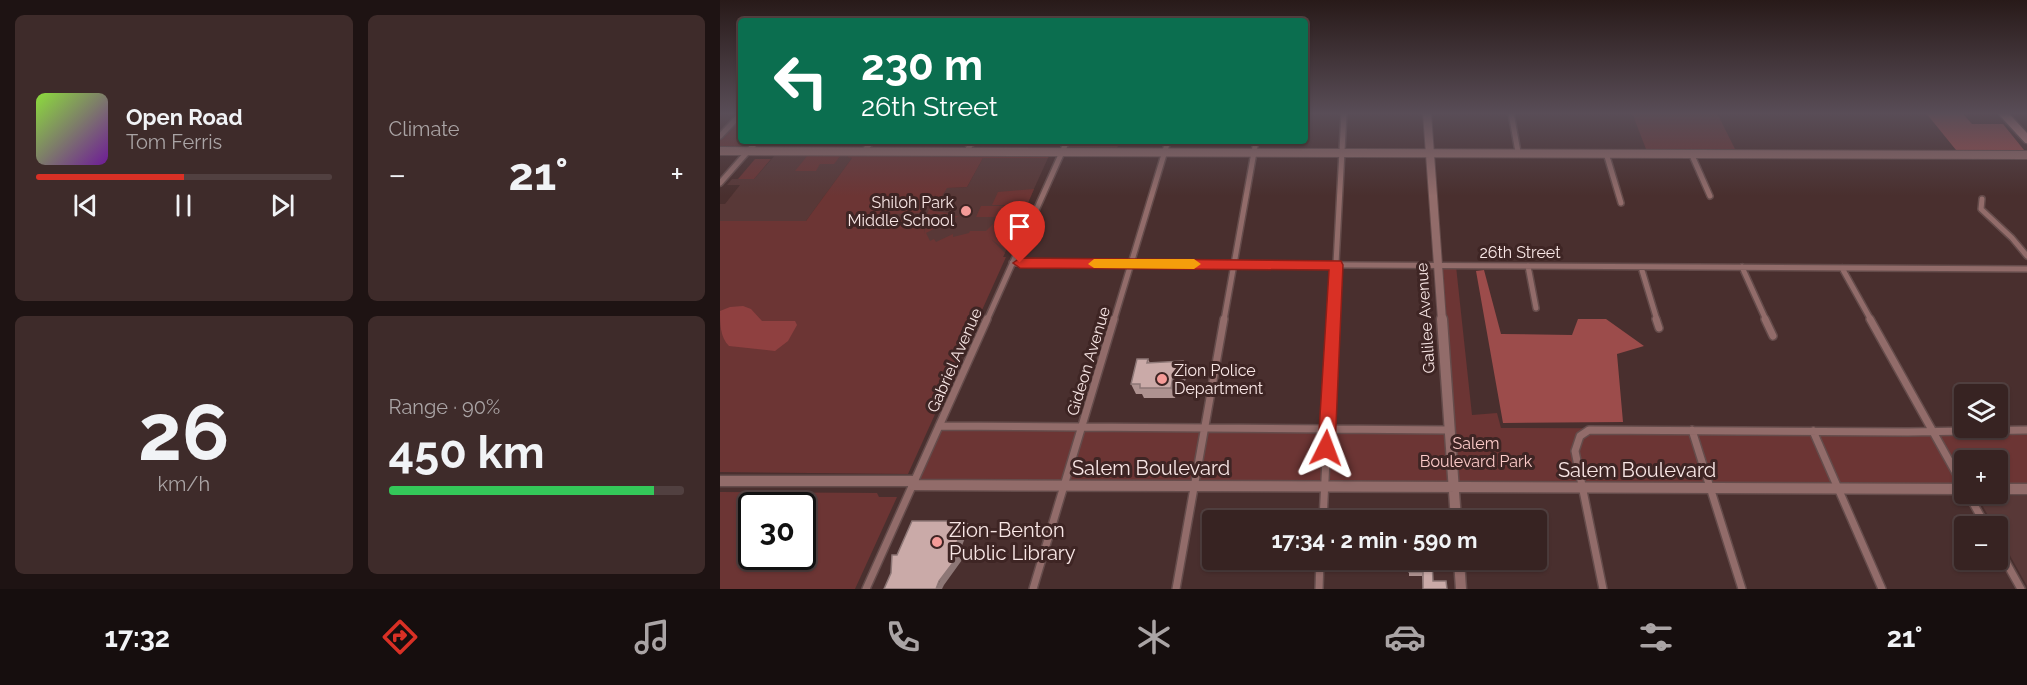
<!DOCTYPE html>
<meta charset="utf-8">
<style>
:root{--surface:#372322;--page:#3e2b2a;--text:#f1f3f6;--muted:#aaa4a5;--line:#514040;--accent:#d93025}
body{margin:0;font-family:Raleway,sans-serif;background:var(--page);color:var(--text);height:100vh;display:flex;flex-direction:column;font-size:22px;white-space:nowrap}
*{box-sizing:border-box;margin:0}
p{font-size:20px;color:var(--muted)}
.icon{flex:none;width:33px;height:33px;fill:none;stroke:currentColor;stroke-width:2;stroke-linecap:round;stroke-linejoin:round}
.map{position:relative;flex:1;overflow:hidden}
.panel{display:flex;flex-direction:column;gap:15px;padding:15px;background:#1e1313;width:720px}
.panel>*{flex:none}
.top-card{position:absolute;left:18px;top:18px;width:570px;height:126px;border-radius:6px;box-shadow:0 2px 4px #0004,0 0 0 2px var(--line);background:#0b6e4f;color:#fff;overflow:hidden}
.controls{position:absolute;left:1234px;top:384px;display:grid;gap:12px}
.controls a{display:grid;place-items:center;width:54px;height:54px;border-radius:6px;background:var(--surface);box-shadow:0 2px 4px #0004,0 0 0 2px var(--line);font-size:30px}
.speed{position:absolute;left:18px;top:492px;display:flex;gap:12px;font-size:30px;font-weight:700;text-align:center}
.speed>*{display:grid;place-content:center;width:78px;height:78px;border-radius:50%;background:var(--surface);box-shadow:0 2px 4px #0004,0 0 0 2px var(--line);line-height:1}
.speed .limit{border:3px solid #111;border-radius:9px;background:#fff;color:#111}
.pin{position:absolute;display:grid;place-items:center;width:51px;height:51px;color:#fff;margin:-62px -26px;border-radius:50% 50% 50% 0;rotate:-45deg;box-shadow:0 0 6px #0007}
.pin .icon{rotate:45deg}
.me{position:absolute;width:66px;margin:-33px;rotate:3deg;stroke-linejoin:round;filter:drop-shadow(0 0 4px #0008)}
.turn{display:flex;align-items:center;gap:21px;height:126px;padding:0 24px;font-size:27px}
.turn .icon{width:78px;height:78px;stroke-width:2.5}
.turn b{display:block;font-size:42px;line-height:51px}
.big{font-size:45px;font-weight:700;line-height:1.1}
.panel .widget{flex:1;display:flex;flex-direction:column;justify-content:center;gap:9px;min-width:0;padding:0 21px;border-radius:9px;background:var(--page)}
.panel .dial{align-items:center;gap:0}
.dial b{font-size:78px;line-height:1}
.song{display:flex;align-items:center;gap:18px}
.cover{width:72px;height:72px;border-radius:9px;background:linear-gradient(135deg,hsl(90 70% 55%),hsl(280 70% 35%))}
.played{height:6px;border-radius:3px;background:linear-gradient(90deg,var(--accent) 50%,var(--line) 50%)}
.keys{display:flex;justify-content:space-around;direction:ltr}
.heat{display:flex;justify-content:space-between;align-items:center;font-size:33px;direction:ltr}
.charge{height:9px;border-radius:4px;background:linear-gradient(90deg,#34c759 90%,var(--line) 0)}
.panel .tiles{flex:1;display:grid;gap:15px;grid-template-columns:repeat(2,1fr)}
.trip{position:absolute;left:482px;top:510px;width:345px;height:60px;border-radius:6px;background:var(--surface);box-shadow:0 2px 4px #0004,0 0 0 2px var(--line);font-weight:700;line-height:60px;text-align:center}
.menu{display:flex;height:96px;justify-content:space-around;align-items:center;background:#160e0e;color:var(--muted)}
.menu .icon{width:42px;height:42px}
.menu .active{color:var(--accent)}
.menu b{font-size:27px;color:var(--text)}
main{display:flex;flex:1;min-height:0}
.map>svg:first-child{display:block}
.built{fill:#583837}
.green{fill:#6c3534;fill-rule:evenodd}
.forest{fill:#9c4c4b}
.water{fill:#8f4040}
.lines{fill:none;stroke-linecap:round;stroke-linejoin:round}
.minor-far1-casing{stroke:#654c4b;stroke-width:8}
.minor-casing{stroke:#654c4b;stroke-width:10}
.tertiary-far1-casing{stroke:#654c4b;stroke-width:10}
.tertiary-casing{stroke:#654c4b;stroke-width:13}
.secondary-casing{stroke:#654c4b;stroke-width:11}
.minor-far1{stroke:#926c6a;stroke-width:5}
.minor{stroke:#926c6a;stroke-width:7}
.tertiary-far1{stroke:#926c6a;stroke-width:8}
.tertiary{stroke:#926c6a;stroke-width:10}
.secondary{stroke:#c48986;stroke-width:8}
.wall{fill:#ae9290}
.shaded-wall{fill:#8d7776}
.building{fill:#caaaa8;stroke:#8d7776;stroke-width:1.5}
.route{fill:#d93025;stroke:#8d1f18;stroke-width:1.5}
.slow{fill:#f59e0b}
.poi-dot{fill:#f59b98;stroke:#3e2524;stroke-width:2}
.labels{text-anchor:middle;stroke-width:6;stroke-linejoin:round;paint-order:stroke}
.poi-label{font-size:16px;fill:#f8e6e5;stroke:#3e2524;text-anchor:end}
.street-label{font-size:16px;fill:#f8e6e5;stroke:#3e2524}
.park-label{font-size:16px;fill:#fbcac8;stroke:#3e2524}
.near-street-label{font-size:20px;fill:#f8e6e5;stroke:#3e2524}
.near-poi-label{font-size:20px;fill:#f8e6e5;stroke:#3e2524;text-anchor:start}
</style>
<main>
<section class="panel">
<div class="tiles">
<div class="widget">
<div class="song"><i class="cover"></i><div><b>Open Road</b><p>Tom Ferris</p></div></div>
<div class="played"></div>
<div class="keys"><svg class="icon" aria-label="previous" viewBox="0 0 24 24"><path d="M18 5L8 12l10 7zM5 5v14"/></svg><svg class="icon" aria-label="pause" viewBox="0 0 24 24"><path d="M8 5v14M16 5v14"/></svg><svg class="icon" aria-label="next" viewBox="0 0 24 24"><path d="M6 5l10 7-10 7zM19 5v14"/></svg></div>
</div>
<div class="widget"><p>Climate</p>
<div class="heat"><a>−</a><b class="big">21°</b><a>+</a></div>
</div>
<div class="widget dial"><b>26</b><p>km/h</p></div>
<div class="widget"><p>Range · 90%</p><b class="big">450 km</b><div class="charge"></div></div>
</div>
</section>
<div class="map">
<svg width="1307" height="589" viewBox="0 0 1307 589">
<rect width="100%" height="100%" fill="#492f2e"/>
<path class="built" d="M56 154 129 155 127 157H133L86 221H0V204H5L20 185H7L12 179H34Z
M263 158H328L283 257H185L172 218 174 214 192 204H209L220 188 247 187Z
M1257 496H1307V586L1278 534V526H1274Z"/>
<path class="green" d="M912 113H997L1015 149H926Z
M21 117V141H35L27 148H0V139Z
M351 141H400L397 148 349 147Z
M88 155H121L114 164H100L96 171H75Z
M129 155H330L328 158H263L247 187 227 188 213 211 228 213 227 214H207L216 194 202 213 174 214 172 217 205 218 204 234 207 216H239L206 233 210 241 214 239 216 242 233 234V237L249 233 250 231H266L274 223H279L282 217H256L261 206H287L288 209 276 229 295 231 286 250 271 239 285 253 283 257H286L188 474 0 472V221H86L132 158 127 157Z
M35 159H51L34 179H18Z
M314 189 308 203 305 205H272L278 192Z
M294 206 306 207 297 226 281 228 290 209Z
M718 265 736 266 752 415 777 413 781 428 1307 430V489H1278V460H1245V489L193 485 219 426 729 430Z
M0 492 157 493 159 497H177L135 589H0ZM32 506H82V556H32Z"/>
<path class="forest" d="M1206 113H1242L1252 124H1283L1304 150H1236Z
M764 270 781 334 852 335 858 319H886L924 346 897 354 903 422 783 423 756 271Z"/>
<path class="water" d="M23 306 31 309 42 321H75L77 325 68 341 55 351 9 346C0 337 0 323 0 311L10 307Z"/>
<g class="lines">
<defs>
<path id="minor-far1" d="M791 113 798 152
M0 136 21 114
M144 151 152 141
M246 152 253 141
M886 153 901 203
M971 153 990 196
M0 183 37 141
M1262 199 1261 209 1292 238 1307 256
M292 263 1307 269
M808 266 816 308
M921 267 937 320
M1022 267 1046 320
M1122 268 1151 320
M267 320 347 141
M394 320 448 141
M504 320 536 141
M613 320 624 113"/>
<path id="minor" d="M936 319 939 328
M1045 319 1053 336
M1150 319 1245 489
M219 426 730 430
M972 430 1022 589
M1093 431 1162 589
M1248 494 1266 526
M603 520 613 319
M1278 548 1301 589
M146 589 267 319
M313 589 394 319
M456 589 504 319
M599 589 600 560
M883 589 855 451 860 436 869 430 1188 432 1307 430"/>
<path id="tertiary-far1" d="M707 113 722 320
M0 151 1307 155"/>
<path id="tertiary" d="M722 319 736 520
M0 481H194
M193 485 1245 489
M1278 489H1307
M739 560 741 589"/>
<path id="secondary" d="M1283 113 1307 139"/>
</defs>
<use href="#minor-far1" class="minor-far1-casing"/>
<use href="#minor" class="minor-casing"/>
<use href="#tertiary-far1" class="tertiary-far1-casing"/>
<use href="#tertiary" class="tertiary-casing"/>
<use href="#secondary" class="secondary-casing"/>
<use href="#minor-far1" class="minor-far1"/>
<use href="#minor" class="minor"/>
<use href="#tertiary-far1" class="tertiary-far1"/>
<use href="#tertiary" class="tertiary"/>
<use href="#secondary" class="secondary"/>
</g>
<path class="wall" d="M111 141H141V142H111Z
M428 359 430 363 463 361 467 371 464 386H457L455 398H424L422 394H416L411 384Z
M689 560 713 581 727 589H703L702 576H689Z"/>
<path class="shaded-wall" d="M463 361 467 371 464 386 460 376Z
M453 376 457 386 455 398 451 388Z
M245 521 250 525 238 556 242 560 224 585 222 589H216L232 556Z"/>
<path class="building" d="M417 359H428L427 363 463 361 460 376H453L451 388H420V384H411Z
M192 521H245L232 556H238L219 581 216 589H164L171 573 172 555H177Z
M689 560H712L713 581H726L727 589H703V572H689Z"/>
<linearGradient id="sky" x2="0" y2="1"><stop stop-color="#281a19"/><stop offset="0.58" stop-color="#594d57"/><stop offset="1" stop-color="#594d57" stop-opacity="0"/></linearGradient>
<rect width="1307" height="196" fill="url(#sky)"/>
<path class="route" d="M300 258 621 261 623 265 615 448 612 453 606 455 601 453 598 448 609 270 300 268 293 263Z"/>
<path class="slow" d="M374 259H474L481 264 474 269 374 268 368 264Z"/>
<g class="poi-dot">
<circle cx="246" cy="211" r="6"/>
<circle cx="442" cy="379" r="6"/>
<circle cx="217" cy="542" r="6"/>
</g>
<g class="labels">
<g class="poi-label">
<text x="234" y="208">Shiloh Park<tspan x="234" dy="18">Middle School</tspan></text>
<text x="454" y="376" text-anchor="start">Zion Police<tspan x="454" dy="18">Department</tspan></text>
</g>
<g class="street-label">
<text x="800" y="258">26th Street</text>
<text transform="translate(705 318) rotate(-94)" y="6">Galilee Avenue</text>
<text transform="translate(234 360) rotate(-66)" y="6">Gabriel Avenue</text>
<text transform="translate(368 361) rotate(-73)" y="6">Gideon Avenue</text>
</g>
<g class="park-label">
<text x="756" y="449">Salem<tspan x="756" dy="18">Boulevard Park</tspan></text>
</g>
<g class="near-street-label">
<text x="431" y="475">Salem Boulevard</text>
<text x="917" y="477">Salem Boulevard</text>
</g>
<g class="near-poi-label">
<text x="229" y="537">Zion-Benton<tspan x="229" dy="23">Public Library</tspan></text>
</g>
</g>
</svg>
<div class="controls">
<a><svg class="icon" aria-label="layers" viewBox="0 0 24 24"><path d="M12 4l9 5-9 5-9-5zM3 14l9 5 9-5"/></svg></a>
<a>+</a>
<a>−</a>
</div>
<div class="speed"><div class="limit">30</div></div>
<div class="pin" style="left:300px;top:263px;background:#d93025"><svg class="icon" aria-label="arrive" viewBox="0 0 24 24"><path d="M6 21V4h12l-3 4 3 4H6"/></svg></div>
<svg class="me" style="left:606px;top:448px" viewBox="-20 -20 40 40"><path d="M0-17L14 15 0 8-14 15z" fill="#d93025" stroke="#fff" stroke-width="4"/></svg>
<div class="trip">17:34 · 2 min · 590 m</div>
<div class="top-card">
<div class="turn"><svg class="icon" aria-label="left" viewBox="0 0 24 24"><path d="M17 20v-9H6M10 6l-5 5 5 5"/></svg><div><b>230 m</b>26th Street</div></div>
</div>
</div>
</main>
<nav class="menu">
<b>17:32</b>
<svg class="icon active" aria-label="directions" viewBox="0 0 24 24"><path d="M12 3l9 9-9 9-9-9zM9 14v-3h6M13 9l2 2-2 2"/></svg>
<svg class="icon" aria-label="music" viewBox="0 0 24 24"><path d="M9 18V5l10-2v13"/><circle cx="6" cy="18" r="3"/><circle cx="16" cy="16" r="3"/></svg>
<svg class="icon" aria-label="phone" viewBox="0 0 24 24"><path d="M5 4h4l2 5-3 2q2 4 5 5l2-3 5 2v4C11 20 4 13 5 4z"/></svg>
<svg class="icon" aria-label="climate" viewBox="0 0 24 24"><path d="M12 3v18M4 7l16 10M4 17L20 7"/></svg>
<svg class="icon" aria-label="car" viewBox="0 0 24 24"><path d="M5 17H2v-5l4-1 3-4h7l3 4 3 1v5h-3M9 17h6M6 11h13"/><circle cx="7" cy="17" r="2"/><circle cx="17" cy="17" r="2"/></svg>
<svg class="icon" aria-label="filters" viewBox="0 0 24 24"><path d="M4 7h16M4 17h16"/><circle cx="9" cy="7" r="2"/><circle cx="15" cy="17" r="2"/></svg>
<b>21°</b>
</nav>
